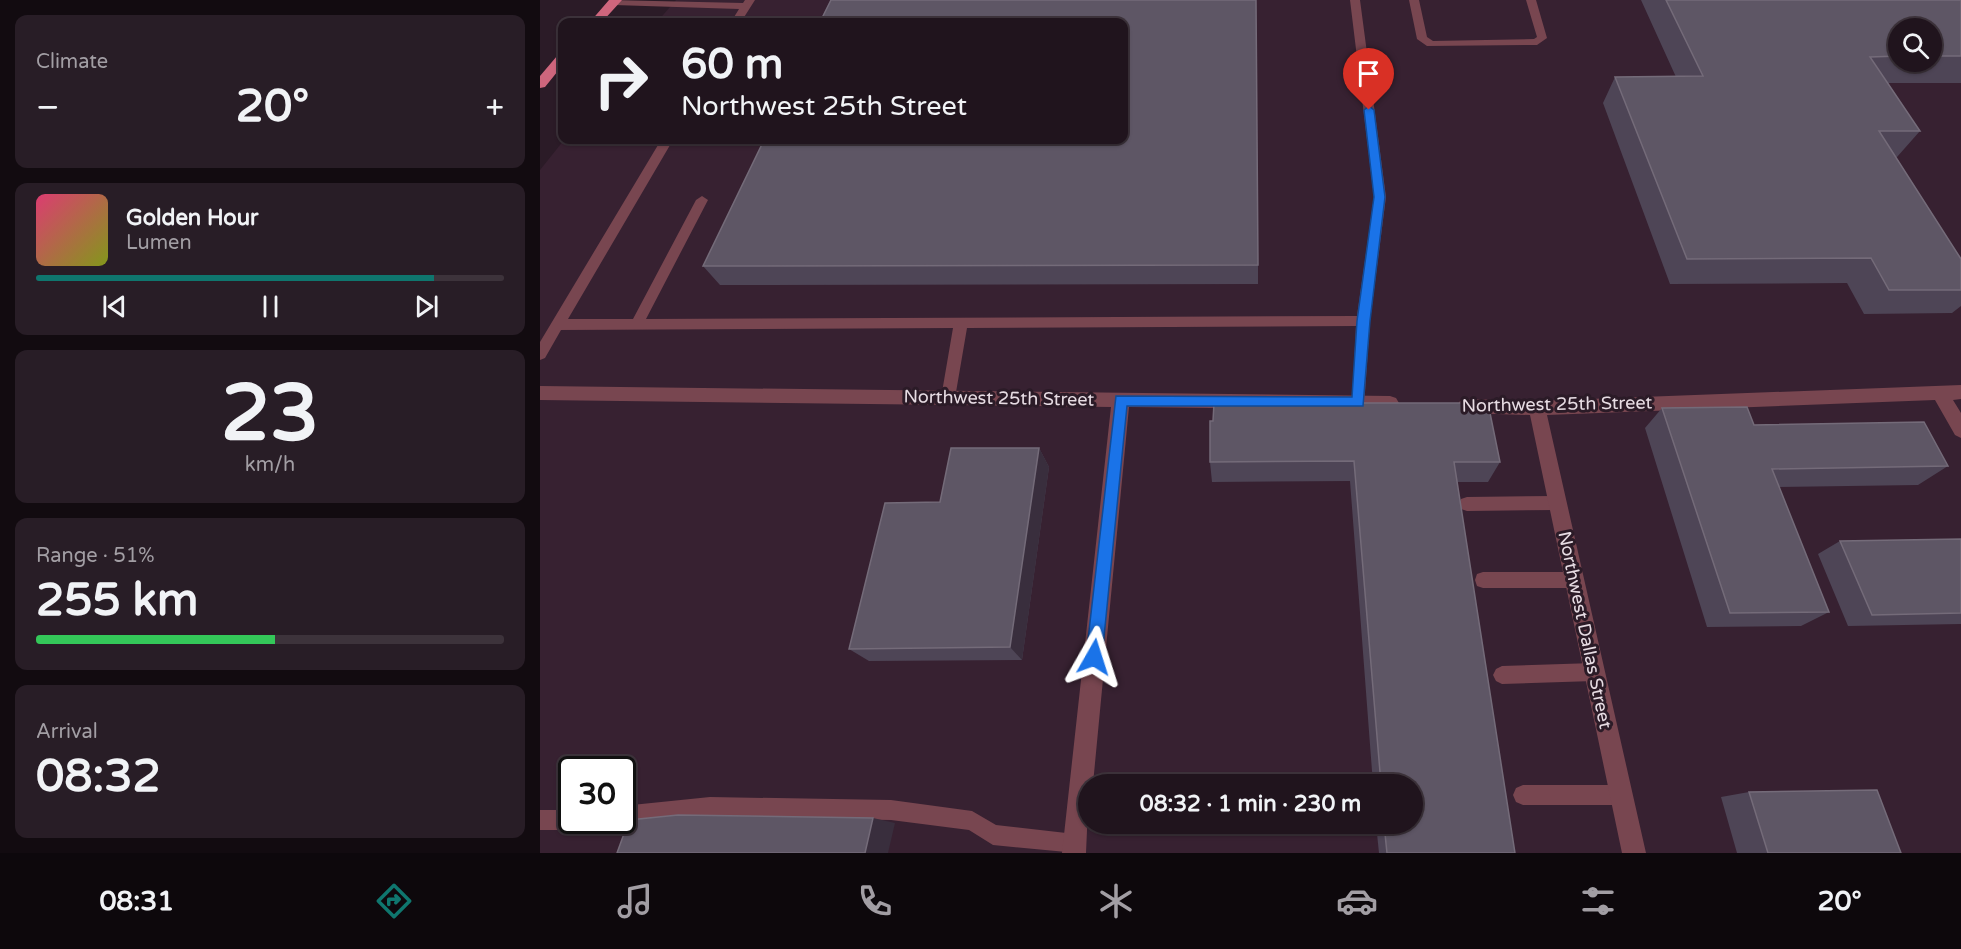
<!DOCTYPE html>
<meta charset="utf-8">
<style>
:root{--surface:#20141d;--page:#281d26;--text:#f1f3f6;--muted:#a29ea4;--line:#3d333b;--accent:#0f766e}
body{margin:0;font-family:"Varela Round",sans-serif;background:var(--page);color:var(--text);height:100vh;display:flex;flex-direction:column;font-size:22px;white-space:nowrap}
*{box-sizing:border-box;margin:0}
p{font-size:20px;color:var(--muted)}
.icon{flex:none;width:33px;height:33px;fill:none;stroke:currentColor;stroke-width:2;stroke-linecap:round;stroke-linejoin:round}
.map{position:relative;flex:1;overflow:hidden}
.drawer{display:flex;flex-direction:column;gap:15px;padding:15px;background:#120b10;width:540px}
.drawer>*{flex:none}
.banner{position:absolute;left:18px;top:18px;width:570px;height:126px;border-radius:12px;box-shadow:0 2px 4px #0004,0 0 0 2px var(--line);background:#20141d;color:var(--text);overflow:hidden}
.buttons{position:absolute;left:1348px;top:18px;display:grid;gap:12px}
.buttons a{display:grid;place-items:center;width:54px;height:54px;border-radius:50%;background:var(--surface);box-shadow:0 2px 4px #0004,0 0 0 2px var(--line);font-size:30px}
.speed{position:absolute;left:18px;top:756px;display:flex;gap:12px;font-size:30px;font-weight:700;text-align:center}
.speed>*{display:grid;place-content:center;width:78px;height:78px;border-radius:50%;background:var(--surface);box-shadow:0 2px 4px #0004,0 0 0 2px var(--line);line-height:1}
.speed .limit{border:3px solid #111;border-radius:9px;background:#fff;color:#111}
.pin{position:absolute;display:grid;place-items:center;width:51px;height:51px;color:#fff;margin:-62px -26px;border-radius:50% 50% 50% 0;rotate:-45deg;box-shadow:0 0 6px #0007}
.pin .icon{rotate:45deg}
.me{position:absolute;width:66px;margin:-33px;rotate:6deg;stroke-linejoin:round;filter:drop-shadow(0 0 4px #0008)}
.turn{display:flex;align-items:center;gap:21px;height:126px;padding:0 24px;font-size:27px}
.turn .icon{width:78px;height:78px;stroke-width:2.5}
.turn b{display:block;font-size:42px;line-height:51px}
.big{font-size:45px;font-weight:700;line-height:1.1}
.drawer .widget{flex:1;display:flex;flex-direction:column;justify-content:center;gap:9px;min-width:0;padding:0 21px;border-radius:12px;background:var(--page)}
.drawer .dial{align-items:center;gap:0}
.dial b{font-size:78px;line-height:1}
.song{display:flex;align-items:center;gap:18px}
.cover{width:72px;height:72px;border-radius:9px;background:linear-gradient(135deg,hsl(340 70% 55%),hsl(70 70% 35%))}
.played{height:6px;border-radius:3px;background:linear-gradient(90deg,var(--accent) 85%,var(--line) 85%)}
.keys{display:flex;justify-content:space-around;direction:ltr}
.heat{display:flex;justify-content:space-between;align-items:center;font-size:33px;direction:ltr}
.charge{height:9px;border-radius:4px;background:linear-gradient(90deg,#34c759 51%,var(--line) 0)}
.trip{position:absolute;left:538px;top:774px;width:345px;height:60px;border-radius:30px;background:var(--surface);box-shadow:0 2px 4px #0004,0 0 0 2px var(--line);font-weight:700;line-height:60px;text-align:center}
.tab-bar{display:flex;height:96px;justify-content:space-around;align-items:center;background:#0d080c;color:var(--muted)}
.tab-bar .icon{width:42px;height:42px}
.tab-bar .selected{color:var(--accent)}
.tab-bar b{font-size:27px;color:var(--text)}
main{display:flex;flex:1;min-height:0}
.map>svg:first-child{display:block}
.built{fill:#372131;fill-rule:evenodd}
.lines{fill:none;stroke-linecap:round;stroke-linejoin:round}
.lane{fill:#784650;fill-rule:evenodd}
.street{fill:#784650;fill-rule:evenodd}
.primary{fill:#ce667d;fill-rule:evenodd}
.wall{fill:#4e4556;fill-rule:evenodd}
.shaded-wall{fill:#392e3d}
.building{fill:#5e5665;stroke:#746b79;stroke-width:1.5}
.route{fill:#1a73e8;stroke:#114b97;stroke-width:1.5}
.labels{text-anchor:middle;stroke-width:6;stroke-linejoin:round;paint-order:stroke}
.street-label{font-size:18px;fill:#e7dce3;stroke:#2b1b27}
</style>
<main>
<section class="drawer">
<div class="widget"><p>Climate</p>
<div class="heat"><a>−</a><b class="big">20°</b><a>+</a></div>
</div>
<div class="widget">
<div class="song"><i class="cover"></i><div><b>Golden Hour</b><p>Lumen</p></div></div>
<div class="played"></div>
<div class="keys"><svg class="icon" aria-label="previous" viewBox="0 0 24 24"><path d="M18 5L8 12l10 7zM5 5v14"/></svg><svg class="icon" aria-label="pause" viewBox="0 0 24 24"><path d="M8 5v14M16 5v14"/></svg><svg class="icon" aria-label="next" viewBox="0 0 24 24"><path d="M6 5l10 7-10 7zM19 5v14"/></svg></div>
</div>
<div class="widget dial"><b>23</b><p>km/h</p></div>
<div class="widget"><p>Range · 51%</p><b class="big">255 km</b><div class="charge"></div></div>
<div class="widget"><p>Arrival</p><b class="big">08:32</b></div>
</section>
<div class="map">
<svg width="1421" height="853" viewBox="0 0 1421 853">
<rect width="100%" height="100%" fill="#2b1b27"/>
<path class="built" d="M136 0H1421V853H0V170L24 140H584V22H117ZM1359 28H1392V62H1359ZM32 770H82V820H32ZM549 784H873V824H549Z"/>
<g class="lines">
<path class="lane" d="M70 0 203 3 205 0H215L201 22H191L199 9 74 5 70 4Z
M810 0H820L846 197 830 321 824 407H814L812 403 816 326 427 328 415 398 413 402H403L401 398 413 328 21 330 5 358 0 360V342L121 140H133L28 319H93L156 200 162 196 168 200 106 319 817 316 834 197Z
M869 0H879L887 37 893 41 994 39 997 37 986 0H996L1007 38 997 45 887 46 877 39Z
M1017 496 1023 498 1025 503 1023 508 1017 510 927 511 921 509 919 504 921 499 927 497Z
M943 572H1034L1040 574 1042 580 1040 586 1034 588H943L937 586 935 580 937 574Z
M1054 663 1060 666 1063 672 1060 678 1054 681 962 684 956 681 953 675 956 669 962 666Z
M983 785H1081L1088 788 1091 795 1088 802 1081 805H983L976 802 973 795 976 788Z
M170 797 351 800 432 811 456 825 535 834 542 837 545 844 542 851 537 853 453 845 429 830 351 820 170 817 82 826 74 820H82V806Z
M0 810H32V820H42L39 827 32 830H0Z"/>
<path class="street" d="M1421 385V399L1413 400 1421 413V438L1415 435 1395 400 1007 415 1106 853H1082L990 415 926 413 920 411 917 406 920 401 926 399 997 401Z
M0 386 850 396 856 398 859 403 856 408 850 410 589 407 553 784H549L546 853H522L571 407 0 400Z"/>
<path class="primary" d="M69 0H82L62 22H50Z
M22 55V66L5 87 0 88V76L17 56Z"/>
</g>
<path class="wall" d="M1101 0H1421V83H1348L1380 131 1357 157H1356L1421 259V306L1412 313 1324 314 1307 283 1130 284 1063 103 1075 77H1136ZM1359 28H1392V62H1359Z
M718 265V284L180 285 163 266Z
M1122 408 1214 425 1408 466 1378 485 1239 487 1289 612 1261 626 1167 627 1105 428Z
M670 421 960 462 948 482H917L975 853H839L836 824H873V784H833L810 481 672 482 670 462Z
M499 448 509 467 482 660 329 661 309 649 400 502Z
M1421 539V624L1308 626 1278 554 1300 541Z
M1209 792 1361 853H1197L1181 797Z"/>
<path class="shaded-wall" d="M499 448 509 467 482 660 470 647Z
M333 818 355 823 348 853H325Z"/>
<path class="building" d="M291 0H716L718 265 163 266 224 140H584V22H280Z
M1126 0H1421V56H1392V28H1359V56L1330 57 1380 131H1339L1421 259V290H1349L1331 258 1147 259 1075 77 1163 76Z
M674 403H948L960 462H914L975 853H847L844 824H873V784H841L814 461 670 462V421H673Z
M1207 407 1214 425 1384 422 1408 466 1232 469 1289 612 1190 613 1122 408Z
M411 448H499L470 647 309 649 345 503 400 502Z
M1421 539V613L1332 615 1300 541Z
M1337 790 1361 853H1228L1209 792Z
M138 815 333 818 325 853H77L89 820Z"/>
<path class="route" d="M829 106 834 110 845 197 830 321 823 406H587L562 657 560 662 554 665 549 662 546 657 576 396 812 397 817 321 834 197 824 110Z"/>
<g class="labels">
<g class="street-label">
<text transform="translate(459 398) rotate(1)" y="6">Northwest 25th Street</text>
<text transform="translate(1017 404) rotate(-1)" y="6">Northwest 25th Street</text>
<text transform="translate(1045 630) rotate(78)" y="6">Northwest Dallas Street</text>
</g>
</g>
</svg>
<div class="buttons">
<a><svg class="icon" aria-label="search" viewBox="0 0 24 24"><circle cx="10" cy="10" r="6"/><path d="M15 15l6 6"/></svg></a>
</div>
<div class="speed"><div class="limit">30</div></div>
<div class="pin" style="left:829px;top:110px;background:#d93025"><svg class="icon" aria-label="arrive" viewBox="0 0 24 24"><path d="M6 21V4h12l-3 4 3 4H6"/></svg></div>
<svg class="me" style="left:554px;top:657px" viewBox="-20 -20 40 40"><path d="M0-17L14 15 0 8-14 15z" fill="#1a73e8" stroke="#fff" stroke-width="4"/></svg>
<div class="trip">08:32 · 1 min · 230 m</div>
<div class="banner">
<div class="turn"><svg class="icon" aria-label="right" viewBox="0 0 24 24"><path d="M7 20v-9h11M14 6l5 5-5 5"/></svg><div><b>60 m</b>Northwest 25th Street</div></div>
</div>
</div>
</main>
<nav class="tab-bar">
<b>08:31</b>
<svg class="icon selected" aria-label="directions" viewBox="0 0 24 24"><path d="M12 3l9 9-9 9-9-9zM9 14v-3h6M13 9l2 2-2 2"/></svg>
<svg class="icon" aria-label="music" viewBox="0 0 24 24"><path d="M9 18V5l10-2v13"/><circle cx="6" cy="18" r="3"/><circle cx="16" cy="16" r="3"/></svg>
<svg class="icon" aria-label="phone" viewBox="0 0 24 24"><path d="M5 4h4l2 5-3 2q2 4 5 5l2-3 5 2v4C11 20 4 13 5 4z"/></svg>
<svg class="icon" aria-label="climate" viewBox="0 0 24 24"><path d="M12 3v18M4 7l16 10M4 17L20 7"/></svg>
<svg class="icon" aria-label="car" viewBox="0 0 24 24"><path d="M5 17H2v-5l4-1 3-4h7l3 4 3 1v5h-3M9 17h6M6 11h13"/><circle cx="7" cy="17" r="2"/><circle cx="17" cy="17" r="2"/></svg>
<svg class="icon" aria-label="filters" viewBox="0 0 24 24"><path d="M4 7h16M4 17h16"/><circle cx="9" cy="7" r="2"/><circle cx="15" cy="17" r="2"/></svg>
<b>20°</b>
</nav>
